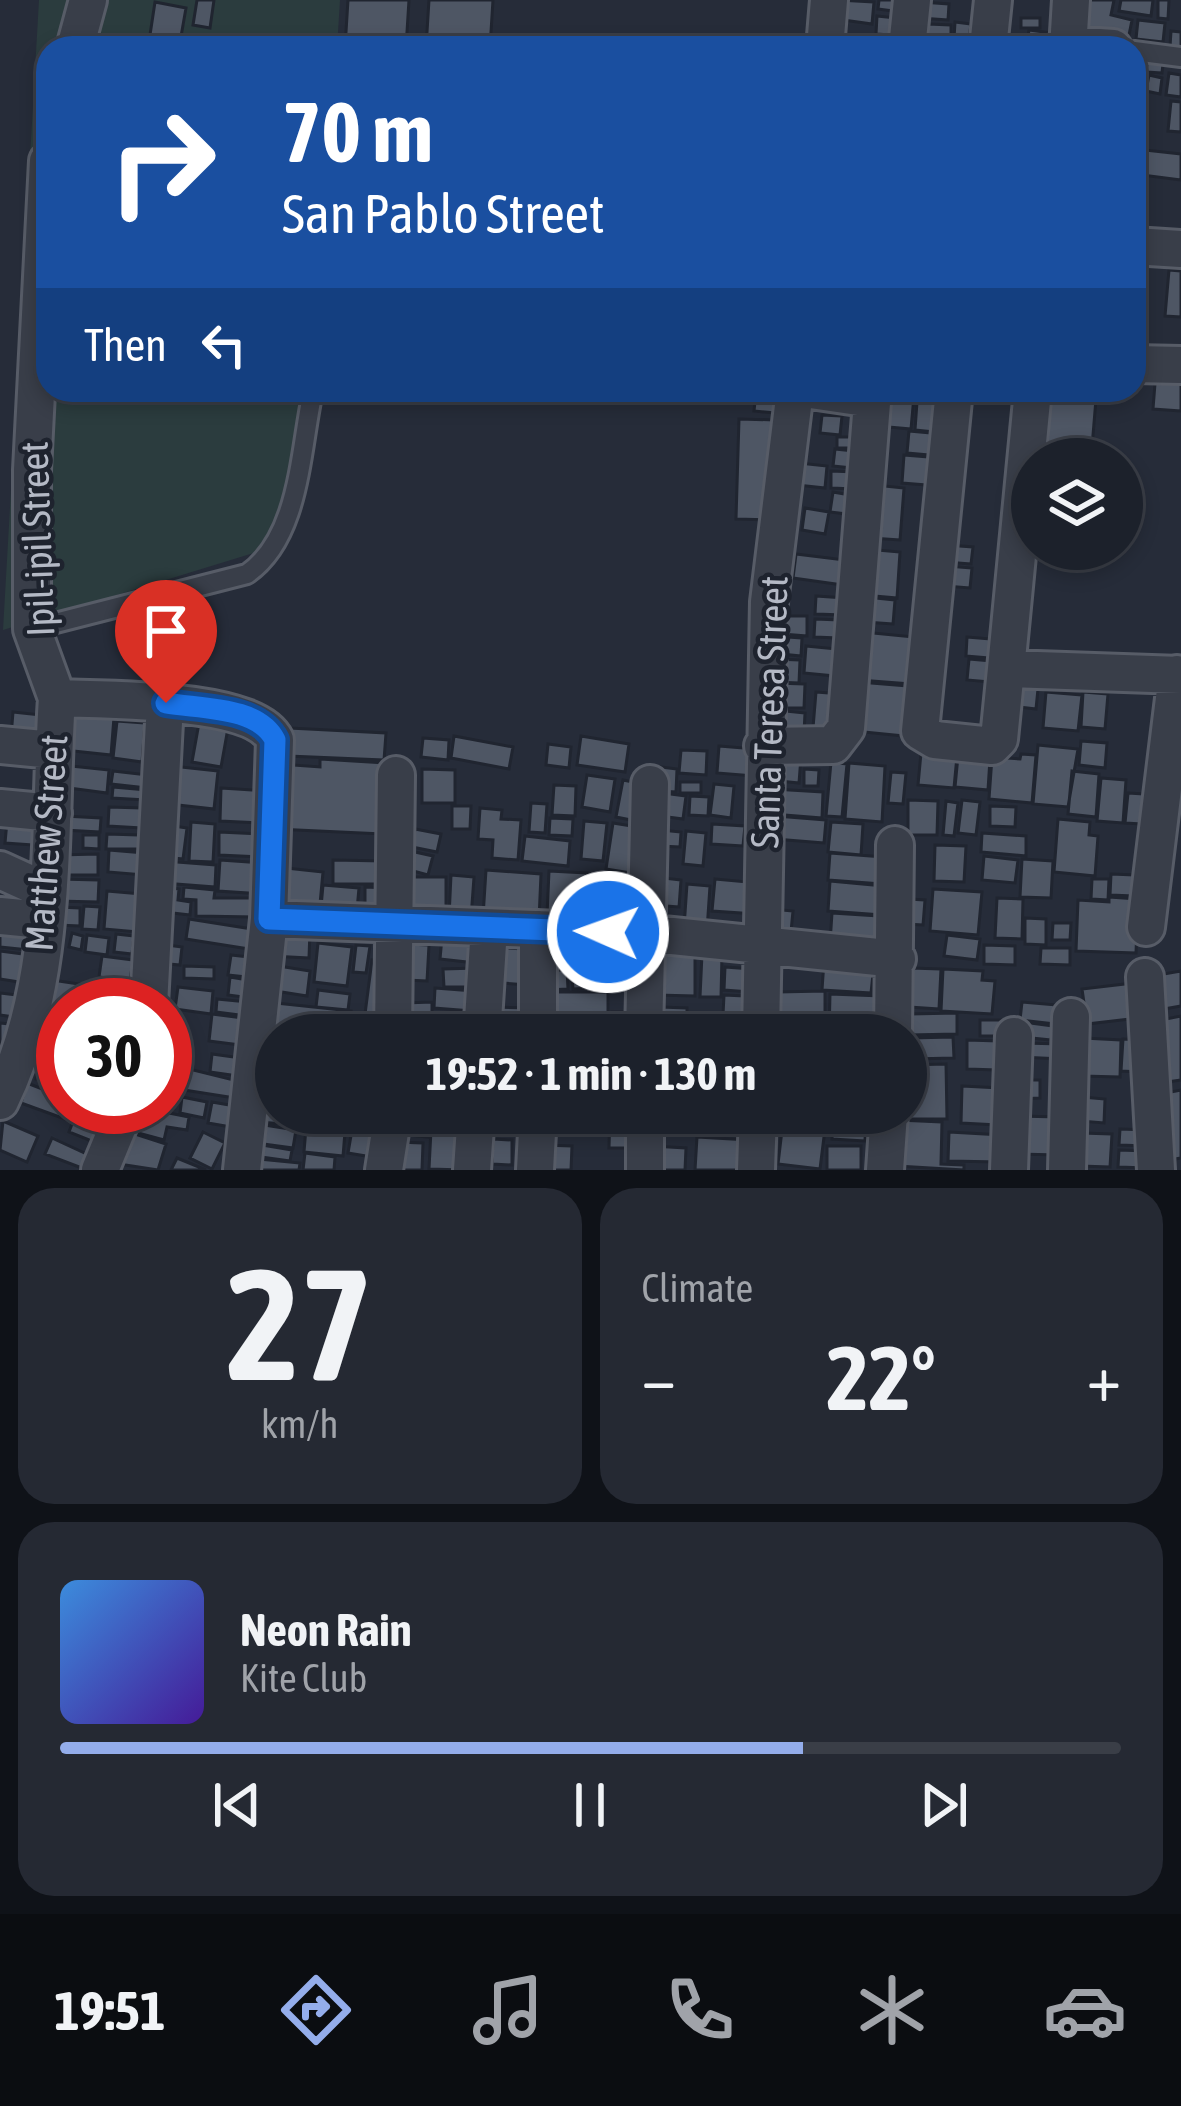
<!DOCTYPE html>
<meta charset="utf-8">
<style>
:root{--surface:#1c212b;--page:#252933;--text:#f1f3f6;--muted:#a0a3a9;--line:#3a3e47;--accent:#94adeb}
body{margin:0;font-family:"Asap Condensed",sans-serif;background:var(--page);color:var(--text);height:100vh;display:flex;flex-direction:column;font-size:45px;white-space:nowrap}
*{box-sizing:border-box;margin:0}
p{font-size:39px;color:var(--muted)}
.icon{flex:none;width:66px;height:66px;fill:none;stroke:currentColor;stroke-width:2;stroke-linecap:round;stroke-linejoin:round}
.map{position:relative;height:1170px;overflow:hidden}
.side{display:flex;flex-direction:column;gap:18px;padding:18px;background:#0f1218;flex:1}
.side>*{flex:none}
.hud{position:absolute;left:36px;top:36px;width:1110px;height:366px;border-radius:36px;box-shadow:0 6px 18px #0003,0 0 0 3px var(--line);background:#1a4fa0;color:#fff;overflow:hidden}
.tools{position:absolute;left:1011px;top:438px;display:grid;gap:24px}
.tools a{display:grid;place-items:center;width:132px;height:132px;border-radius:50%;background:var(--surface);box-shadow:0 6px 18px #0003,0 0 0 3px var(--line);font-size:60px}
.speed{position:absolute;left:36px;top:978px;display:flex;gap:24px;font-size:60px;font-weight:700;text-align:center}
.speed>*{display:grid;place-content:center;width:156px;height:156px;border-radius:50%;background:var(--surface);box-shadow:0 6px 18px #0003,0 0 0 3px var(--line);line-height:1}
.speed .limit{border:18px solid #d22;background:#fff;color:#111}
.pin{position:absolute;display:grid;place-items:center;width:102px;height:102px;color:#fff;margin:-123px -51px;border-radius:50% 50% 50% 0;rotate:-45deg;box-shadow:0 0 12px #0007}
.pin .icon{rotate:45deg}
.me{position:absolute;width:132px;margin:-66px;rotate:272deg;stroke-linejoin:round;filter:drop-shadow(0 0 9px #0008)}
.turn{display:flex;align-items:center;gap:42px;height:252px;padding:0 48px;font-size:54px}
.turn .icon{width:156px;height:156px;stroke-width:2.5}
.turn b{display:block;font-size:84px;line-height:102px}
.then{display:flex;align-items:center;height:114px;padding:0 48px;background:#0003;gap:24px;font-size:45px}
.big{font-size:90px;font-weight:700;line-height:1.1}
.side .card{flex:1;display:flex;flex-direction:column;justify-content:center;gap:18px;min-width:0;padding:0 42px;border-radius:36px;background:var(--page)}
.side .dial{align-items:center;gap:0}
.dial b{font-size:156px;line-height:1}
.song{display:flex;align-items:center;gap:36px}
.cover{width:144px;height:144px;border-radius:18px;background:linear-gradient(135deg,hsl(210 70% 55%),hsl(260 70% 35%))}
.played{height:12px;border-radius:6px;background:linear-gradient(90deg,var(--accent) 70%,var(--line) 70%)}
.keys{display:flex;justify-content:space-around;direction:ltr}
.heat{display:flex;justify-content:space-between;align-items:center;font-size:66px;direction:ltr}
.side .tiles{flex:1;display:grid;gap:18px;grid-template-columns:1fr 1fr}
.card:last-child{grid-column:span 2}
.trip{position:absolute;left:255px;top:1014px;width:672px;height:120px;border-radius:60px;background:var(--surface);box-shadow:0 6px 18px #0003,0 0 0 3px var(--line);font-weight:700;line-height:120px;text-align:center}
.tab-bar{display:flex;height:192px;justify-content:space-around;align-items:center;background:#0b0d11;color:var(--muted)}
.tab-bar .icon{width:84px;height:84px}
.tab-bar .selected{color:var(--accent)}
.tab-bar b{font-size:54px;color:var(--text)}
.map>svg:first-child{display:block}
.green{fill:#2b3c3e}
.building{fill:#4e5664;stroke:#202530;stroke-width:3}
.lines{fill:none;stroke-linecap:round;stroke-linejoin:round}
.lane-casing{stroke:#575c67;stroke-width:24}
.street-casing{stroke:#575c67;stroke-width:42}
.lane{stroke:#393e49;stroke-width:18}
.street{stroke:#393e49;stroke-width:36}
.route-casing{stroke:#114b97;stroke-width:30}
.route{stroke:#1a73e8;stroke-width:21}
.labels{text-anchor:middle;stroke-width:9;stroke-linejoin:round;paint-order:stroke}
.street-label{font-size:39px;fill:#b4b9c5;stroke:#1e232e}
</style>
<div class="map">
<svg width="1181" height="1170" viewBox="0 0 1181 1170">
<rect width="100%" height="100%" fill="#262c39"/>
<path class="green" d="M39 0H340L337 48H48V390H314L270 548 3 630Z"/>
<path class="building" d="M197 0H214L210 28 193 25Z
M348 0H409L406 48H345Z
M429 0H493L490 48H426Z
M838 0 874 2 872 24 836 19Z
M879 0H910L908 13 878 9Z
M1084 0H1114L1111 15 1132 20 1128 40 1078 38Z
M1121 0H1153L1151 16 1119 11Z
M1158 0H1169L1168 19 1158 18Z
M155 2 186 8 179 48H148Z
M921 2 949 4 948 20 920 18Z
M877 16 906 19 905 36 876 34Z
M1021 18H1040V28H1021Z
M1138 20 1165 23 1163 42 1136 39Z
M955 22 971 24 969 40 954 39Z
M928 24 951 25V44L927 43Z
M1029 30 1052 33 1050 45 1027 42Z
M1171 31 1181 32V48L1170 47Z
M876 35 908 39 906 48H874Z
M835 36 872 39 871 48H834Z
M774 40 816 44 815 48H773Z
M1147 63 1163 64 1162 73 1146 72Z
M1134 65H1142L1141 88H1134Z
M1169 73 1181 75V97L1166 95Z
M1149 75 1162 78 1160 94 1146 91Z
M1171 101 1181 102V132L1168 131Z
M1145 150 1181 154V180L1142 175Z
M1169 270 1181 271V317L1165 316Z
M1156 371 1181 373V411L1153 409Z
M756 392 787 396 786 414 754 411Z
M880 393 914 396 911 429 877 426Z
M1045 394 1096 399 1091 459 1039 457Z
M917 402 946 405 944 433 915 430Z
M822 415 842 416 840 435 820 433Z
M739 419 776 420 773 520 736 519Z
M909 431 931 433 929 455 907 453Z
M837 437H854V448H837Z
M835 449 854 451 852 468 833 466Z
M904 455 941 458 939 486 902 483Z
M799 463 827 466 825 488 797 485Z
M831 471 856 472 855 489 831 488Z
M875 485 904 488 900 540 871 538Z
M833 492 850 495 847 514 830 512Z
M805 508 829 512 825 534 802 530Z
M946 545 973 547 971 564 945 562Z
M866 549 900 552 897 598 863 595Z
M796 554 853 561 850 586 793 578Z
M947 566 972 568 970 588 945 586Z
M816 596 845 598 844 615 815 614Z
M866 597 895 600 893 624 865 622Z
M782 616H807V636L782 634Z
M815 619 840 620 839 638 814 637Z
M863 632 914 637 911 684 859 680Z
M773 636 802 638 801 656 771 653Z
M967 637 991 639 989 658 966 656Z
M806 646 837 649 835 676 804 673Z
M775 659 800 660 799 683 774 682Z
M969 659 992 661 990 682 967 680Z
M859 682 908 686 904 736 854 731Z
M775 683 805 684 804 708H774Z
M1021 687 1038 689 1036 709 1019 707Z
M816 692 842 694 839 731 813 728Z
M1046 692 1082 695 1078 731 1043 728Z
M1083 692 1108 694 1105 729 1081 727Z
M776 710 805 713 804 733 776 731Z
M13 712 41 715 39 739 11 737Z
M69 712 114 717 111 755 64 750Z
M117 721 145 723 142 762 113 758Z
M199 723 228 728 221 767 192 762Z
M289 728 386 733 384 760 288 756Z
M454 736 513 747 509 769 451 758Z
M581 736 629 744 625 772 577 765Z
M423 738 449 740 448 760 421 757Z
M1081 741 1107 743 1105 768 1079 765Z
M548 744 571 747 569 768 546 765Z
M1038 745 1078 749 1068 807 1033 804Z
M719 746 756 749 754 776 717 773Z
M681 750 707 751 706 775 679 773Z
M921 753 957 756 954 788 918 785Z
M1021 754 1036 755 1032 803 989 799 992 757 1020 759Z
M781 756 801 757 799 783 779 781Z
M958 756 990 759 988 790 955 787Z
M320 759 386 763 383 834 276 829 279 764 320 767Z
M831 762 847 764 842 817 826 816Z
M849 763 885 766 882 822 845 819Z
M71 766 109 770 107 793 69 788Z
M172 766 218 771 214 809 169 804Z
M661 767 677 769 676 792 660 791Z
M422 769 455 770V803H422Z
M804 769 819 770 818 786H804Z
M113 771 148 775 147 788 111 784Z
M1072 771 1099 774 1096 817 1068 814Z
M891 772 906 773 903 804 888 803Z
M587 775 615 779 610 812 582 807Z
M1101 778 1126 780 1123 823 1097 821Z
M623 780 648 785 641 822 616 817Z
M680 782H701V793H680Z
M714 784 734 786 731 818 710 815Z
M554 785 576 786 575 816 552 815Z
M113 787 147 790 146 800 112 798Z
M221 788 266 791 264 823 220 821Z
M773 789 823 792 822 818 772 814Z
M663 793 686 796 683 819 660 816Z
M1128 793 1144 794 1142 824 1125 823Z
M690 796 709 797 708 816 689 815Z
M908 800 938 801 937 835H908Z
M962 800 980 802 976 835 958 833Z
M946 801 958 803 954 836 943 835Z
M531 803 547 804 545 833 529 832Z
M452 806H471L470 829H452Z
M990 806 1016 807 1015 827 990 826Z
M109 807 142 808V828L108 826Z
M480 808 502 810 501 819 521 820 518 860 492 858 493 840 478 839Z
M8 810 36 812 33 845 5 843Z
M64 816 101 818 100 832 63 830Z
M776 816 826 820 824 843 775 839Z
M550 818 573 819 572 836 549 835Z
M1058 819 1090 822 1089 835 1098 836 1095 876 1054 872Z
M584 821 607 823 603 861 581 859Z
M191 822 215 824 213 862 189 861Z
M831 822 863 824 861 855 828 852Z
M613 823 644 828 637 874 606 869Z
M712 824 745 826 743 846 711 844Z
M167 825 187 828 183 859 164 857Z
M415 829 441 834 437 852 412 847Z
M661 830 681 832 680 847 660 846Z
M686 831 706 833 703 866 683 864Z
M219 832 264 834 263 857 219 855Z
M982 833 1026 836V856L981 852Z
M107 834 139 835V849H106Z
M83 835H99V849L83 848Z
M525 836 570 841 568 866 522 861Z
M935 845 966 846 964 882 934 881Z
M109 850 145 853 144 875 108 872Z
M406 850 433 856 428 875 402 868Z
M830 853 884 857 882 884 828 880Z
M98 854V875H58V855Z
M984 856 1018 860 1015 883 982 880Z
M1022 859 1053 861 1051 898 1020 897Z
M220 860 264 863 262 894 218 891Z
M333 860 384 861V884H333Z
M164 861 216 865 215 887 163 883Z
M286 868 323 872 319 915 282 911Z
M486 870 541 874 539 920 483 917Z
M549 871 587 873 585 919 547 916Z
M1111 874 1135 875 1134 896 1110 895Z
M451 875 474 877 471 918 449 917Z
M602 875 616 877 608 920 593 917Z
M620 875 638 879 631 918 613 915Z
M407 877H446V917H407Z
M655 877 681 880 679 907 653 905Z
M58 879 99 880 98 902 57 901Z
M715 879 759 883 756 914 712 911Z
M1092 879H1109L1108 900 1091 899Z
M830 881 884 886 882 915 828 911Z
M687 884 710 886 707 930 684 928Z
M323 885 359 888 356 921 320 918Z
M166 887 179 889 178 900 191 902 190 915 164 912Z
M184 887 215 890 214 898H258V917L196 916V900L183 899Z
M365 887 388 888V917L365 916Z
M933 889 982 892 978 935 930 931Z
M107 891 142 894 138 932 104 929Z
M1109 897 1138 899 1136 953 1076 951 1078 900 1109 902Z
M997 898 1023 899 1022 939 995 938Z
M908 899 925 900 923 925 906 924Z
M84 906 100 907 98 930 82 929Z
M58 907 80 908V926L57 925Z
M771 909 793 911 791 932 770 929Z
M832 913 879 916 877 946 830 943Z
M1025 918 1046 919V945L1025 944Z
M0 919 32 923 29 950 0 947Z
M189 919 252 929 249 949 186 939Z
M1053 923H1071L1070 940H1052Z
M272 927 310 930 309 958 271 956Z
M72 933 83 936 81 950 69 947Z
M116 934 134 936 132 954 114 952Z
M87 935 109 938 107 955 85 952Z
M947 935 980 939 977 960 944 956Z
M442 937 478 941 476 963 440 959Z
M318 943 352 947 347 986 314 982Z
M160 944 182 947 180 965 158 963Z
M408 944 429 945 427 981 406 980Z
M619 944 639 945V976L619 975Z
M356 945 370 946 366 973 353 972Z
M565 945 566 965 544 967 542 947Z
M984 945 1015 946V965L984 964Z
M504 948 529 949 527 985 503 983Z
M1041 948H1070V965L1040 964Z
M604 949 605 968 570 969 569 950Z
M0 951 23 954 19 982 0 979Z
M657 954 695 955V996L656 995Z
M702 954 722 955 721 997H700Z
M231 955 258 958 256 978 228 975Z
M102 956 133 960 130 981 99 977Z
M372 960 386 962 379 1015 365 1014Z
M824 961 874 965 871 993 822 990Z
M272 965 310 971 307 996 269 990Z
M184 966 214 967V979L184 978Z
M725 967 752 969 750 992 724 990Z
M477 968V987H444L443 969Z
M910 968 941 969 939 1009 909 1007Z
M943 969 983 971 982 980 995 981 992 1014 941 1011Z
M546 970H567L568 989 547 990Z
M1181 971V1006L1164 1009 1158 975Z
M590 974 591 988 573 989 572 976Z
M230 977 254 981 251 998 228 995Z
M52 980 79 984 76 1005 49 1001Z
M1142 982 1147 1017 1087 1024 1082 989Z
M178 987 213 991 211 1014 175 1009Z
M84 988H93V1005H83Z
M435 988 474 991 472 1011 434 1008Z
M318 990 350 994 348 1010 316 1007Z
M825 991V1035H777V992Z
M549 992H608V1027H548Z
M0 993 17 995 14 1017 0 1015Z
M830 994 882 996 881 1035H829Z
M724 995 745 996 744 1016 723 1015Z
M217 999 248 1002 247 1016 216 1012Z
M432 1002V1035H405L404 1003Z
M1022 1002 1057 1005 1055 1024 1020 1020Z
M276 1003 351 1011 349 1035 273 1034Z
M493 1007 527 1008V1035H493Z
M660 1007 687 1008V1027L659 1026Z
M612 1012H633V1029L612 1028Z
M957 1013V1034L909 1035V1014Z
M212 1014 251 1019 248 1046 209 1041Z
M1181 1016V1080L1167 1082 1156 1021Z
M702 1017 751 1018 750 1035H702Z
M356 1019 378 1022 377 1035H354Z
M980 1020H1006V1036H980Z
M1023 1022 1053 1026 1051 1040 1022 1037Z
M0 1023 10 1024 7 1047 0 1046Z
M438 1029 471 1030V1035H438Z
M48 1037 63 1040V1053L46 1050Z
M953 1037 954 1058 911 1059 910 1038Z
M1083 1038 1121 1040 1120 1077 1082 1076Z
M1123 1039 1142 1040 1140 1072 1121 1071Z
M967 1040 999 1041 998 1070 967 1069Z
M1021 1043 1063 1044 1062 1059 1020 1057Z
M212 1054 241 1058 238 1076 210 1072Z
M39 1056 63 1059V1082L36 1079Z
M165 1063 238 1081 235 1098 165 1087Z
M946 1064 947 1119H900L906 1113V1065Z
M270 1077 276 1078V1100L268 1099Z
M1019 1080H1040V1098L1019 1099Z
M27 1083 63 1097V1107H69L65 1119 21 1103Z
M962 1086 1000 1088 998 1125 961 1123Z
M1181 1090V1158L1169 1160 1161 1094Z
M182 1097 207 1102 204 1118 180 1113Z
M1082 1097 1105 1099 1104 1123 1080 1121Z
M212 1102 235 1106 231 1127 208 1123Z
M260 1107 297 1113 296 1125 259 1122Z
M78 1108 114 1122 104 1146 69 1132Z
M144 1108 189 1117 187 1130 167 1127 164 1140 138 1133Z
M312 1113H351L349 1126 312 1123Z
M399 1113H430L428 1137 398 1134Z
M549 1113H577L578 1129H549Z
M585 1113H603V1133L585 1134Z
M610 1113H628L626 1148H609Z
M679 1113H696L695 1124 678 1123Z
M705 1113H753L752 1128 704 1125Z
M784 1113H827L820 1169 778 1164Z
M833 1115 866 1117 865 1141 832 1139Z
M1014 1116 1060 1117V1155L1013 1154Z
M898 1120 942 1122 941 1164 964 1165V1170L897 1166Z
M3 1121 38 1136 27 1162 0 1150Z
M258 1124 296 1130 293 1148 256 1143Z
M353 1124 383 1130 378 1158 348 1153Z
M306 1128 345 1132 343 1156 304 1152Z
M1120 1129 1147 1130V1146L1119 1145Z
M431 1130 466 1132 464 1170 429 1169Z
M129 1132 166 1144 158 1170 119 1164Z
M203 1132 225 1143 212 1169 190 1158Z
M949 1132 1002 1135 1001 1162 948 1161Z
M1081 1133 1112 1134 1110 1167 1080 1166Z
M697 1137 749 1140 747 1170H695Z
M52 1138 93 1157 87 1170 45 1154Z
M493 1139 512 1140V1165L492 1164Z
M397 1142 423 1143 422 1170H396Z
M262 1145 292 1150 290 1161 261 1157Z
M543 1145 572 1146 571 1170H542Z
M652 1146 686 1148 685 1170H651Z
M827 1146H861V1170H827Z
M1119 1150 1147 1151V1168L1118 1167Z
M305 1153 335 1157 334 1170H303Z
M177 1158 206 1170H171Z
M259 1159 300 1163 299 1170H258Z"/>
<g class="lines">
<defs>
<path id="lane" d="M1134 51 1181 57
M32 629 247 574C299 538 300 454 312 396"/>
<path id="street" d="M1069 45 1113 48
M75 48 88 0
M825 48 829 0
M907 48 912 0
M988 48 993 0
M1068 48 1071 0
M48 161 32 470V629L57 698
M1134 246 1181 249
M1134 364 1181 365
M811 390 872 399
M954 390 920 731 935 740 992 746 999 739 1006 669
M1033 390 1006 669 1181 675
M57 698C104 700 254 697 275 740L269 919 242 1170
M0 745 53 750
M763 746 833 745 846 728 873 390
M0 808 53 813
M0 870 46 891
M0 916 43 920
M269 919 643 933 897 959
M1146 927 1177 674
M538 929V1035
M1145 977 1156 1170
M149 1005 165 703
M393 1035 396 775
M482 1035 489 928
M644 1035 650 784
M761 1035 769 602 795 390
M893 1035 895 845
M0 1101C60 979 48 831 57 698
M645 1113V1170
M100 1170 126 1107
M384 1170 393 1113
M472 1170 476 1113
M535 1170 538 1113
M756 1170 758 1113
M885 1170 889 1113
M1009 1170 1014 1036
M1067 1170 1071 1017"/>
</defs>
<use href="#lane" class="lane-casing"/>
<use href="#street" class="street-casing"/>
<use href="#lane" class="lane"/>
<use href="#street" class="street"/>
</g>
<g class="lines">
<defs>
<path id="route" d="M166 703C200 709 258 706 275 740L269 919 608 932"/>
</defs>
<use href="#route" class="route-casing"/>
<use href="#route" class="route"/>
</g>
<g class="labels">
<g class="street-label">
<text transform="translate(37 539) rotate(-92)" y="14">Ipil-ipil Street</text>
<text transform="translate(769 712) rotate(-88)" y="14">Santa Teresa Street</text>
<text transform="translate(46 843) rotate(-86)" y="14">Matthew Street</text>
</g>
</g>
</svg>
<div class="tools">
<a><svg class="icon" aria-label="layers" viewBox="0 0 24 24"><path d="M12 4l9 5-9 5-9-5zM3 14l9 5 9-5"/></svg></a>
</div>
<div class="speed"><div class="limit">30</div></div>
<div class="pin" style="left:166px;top:703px;background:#d93025"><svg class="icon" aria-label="arrive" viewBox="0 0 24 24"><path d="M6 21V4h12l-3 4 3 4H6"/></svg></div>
<svg class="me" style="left:608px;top:932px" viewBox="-20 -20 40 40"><circle r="17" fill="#1a73e8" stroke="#fff" stroke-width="3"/><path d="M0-11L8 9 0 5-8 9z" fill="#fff"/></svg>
<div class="trip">19:52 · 1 min · 130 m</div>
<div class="hud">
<div class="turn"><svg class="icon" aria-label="right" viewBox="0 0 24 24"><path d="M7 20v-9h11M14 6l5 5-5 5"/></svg><div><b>70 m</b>San Pablo Street</div></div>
<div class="then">Then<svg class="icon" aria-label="left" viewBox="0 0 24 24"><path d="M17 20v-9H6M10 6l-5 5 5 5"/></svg></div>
</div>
</div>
<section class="side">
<div class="tiles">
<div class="card dial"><b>27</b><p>km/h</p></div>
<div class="card"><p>Climate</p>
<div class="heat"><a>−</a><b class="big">22°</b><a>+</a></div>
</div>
<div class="card">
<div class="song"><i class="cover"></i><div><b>Neon Rain</b><p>Kite Club</p></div></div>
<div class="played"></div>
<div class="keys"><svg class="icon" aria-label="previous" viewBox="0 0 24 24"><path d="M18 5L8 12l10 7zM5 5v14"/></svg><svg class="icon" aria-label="pause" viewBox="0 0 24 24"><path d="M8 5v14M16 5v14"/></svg><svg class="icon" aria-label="next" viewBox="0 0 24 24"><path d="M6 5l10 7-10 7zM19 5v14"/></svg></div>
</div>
</div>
</section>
<nav class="tab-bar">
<b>19:51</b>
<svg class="icon selected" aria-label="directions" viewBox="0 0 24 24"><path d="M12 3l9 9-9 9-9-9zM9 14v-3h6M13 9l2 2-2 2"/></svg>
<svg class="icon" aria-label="music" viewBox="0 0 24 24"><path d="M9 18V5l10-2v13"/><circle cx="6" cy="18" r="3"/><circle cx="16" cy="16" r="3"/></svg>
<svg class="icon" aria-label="phone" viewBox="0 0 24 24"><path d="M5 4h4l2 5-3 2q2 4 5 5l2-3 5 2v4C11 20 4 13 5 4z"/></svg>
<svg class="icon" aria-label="climate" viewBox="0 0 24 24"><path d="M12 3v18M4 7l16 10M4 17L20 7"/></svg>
<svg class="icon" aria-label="car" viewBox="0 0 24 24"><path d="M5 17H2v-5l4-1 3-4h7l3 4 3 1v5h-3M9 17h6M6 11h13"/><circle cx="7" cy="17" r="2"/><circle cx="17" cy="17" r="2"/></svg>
</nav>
